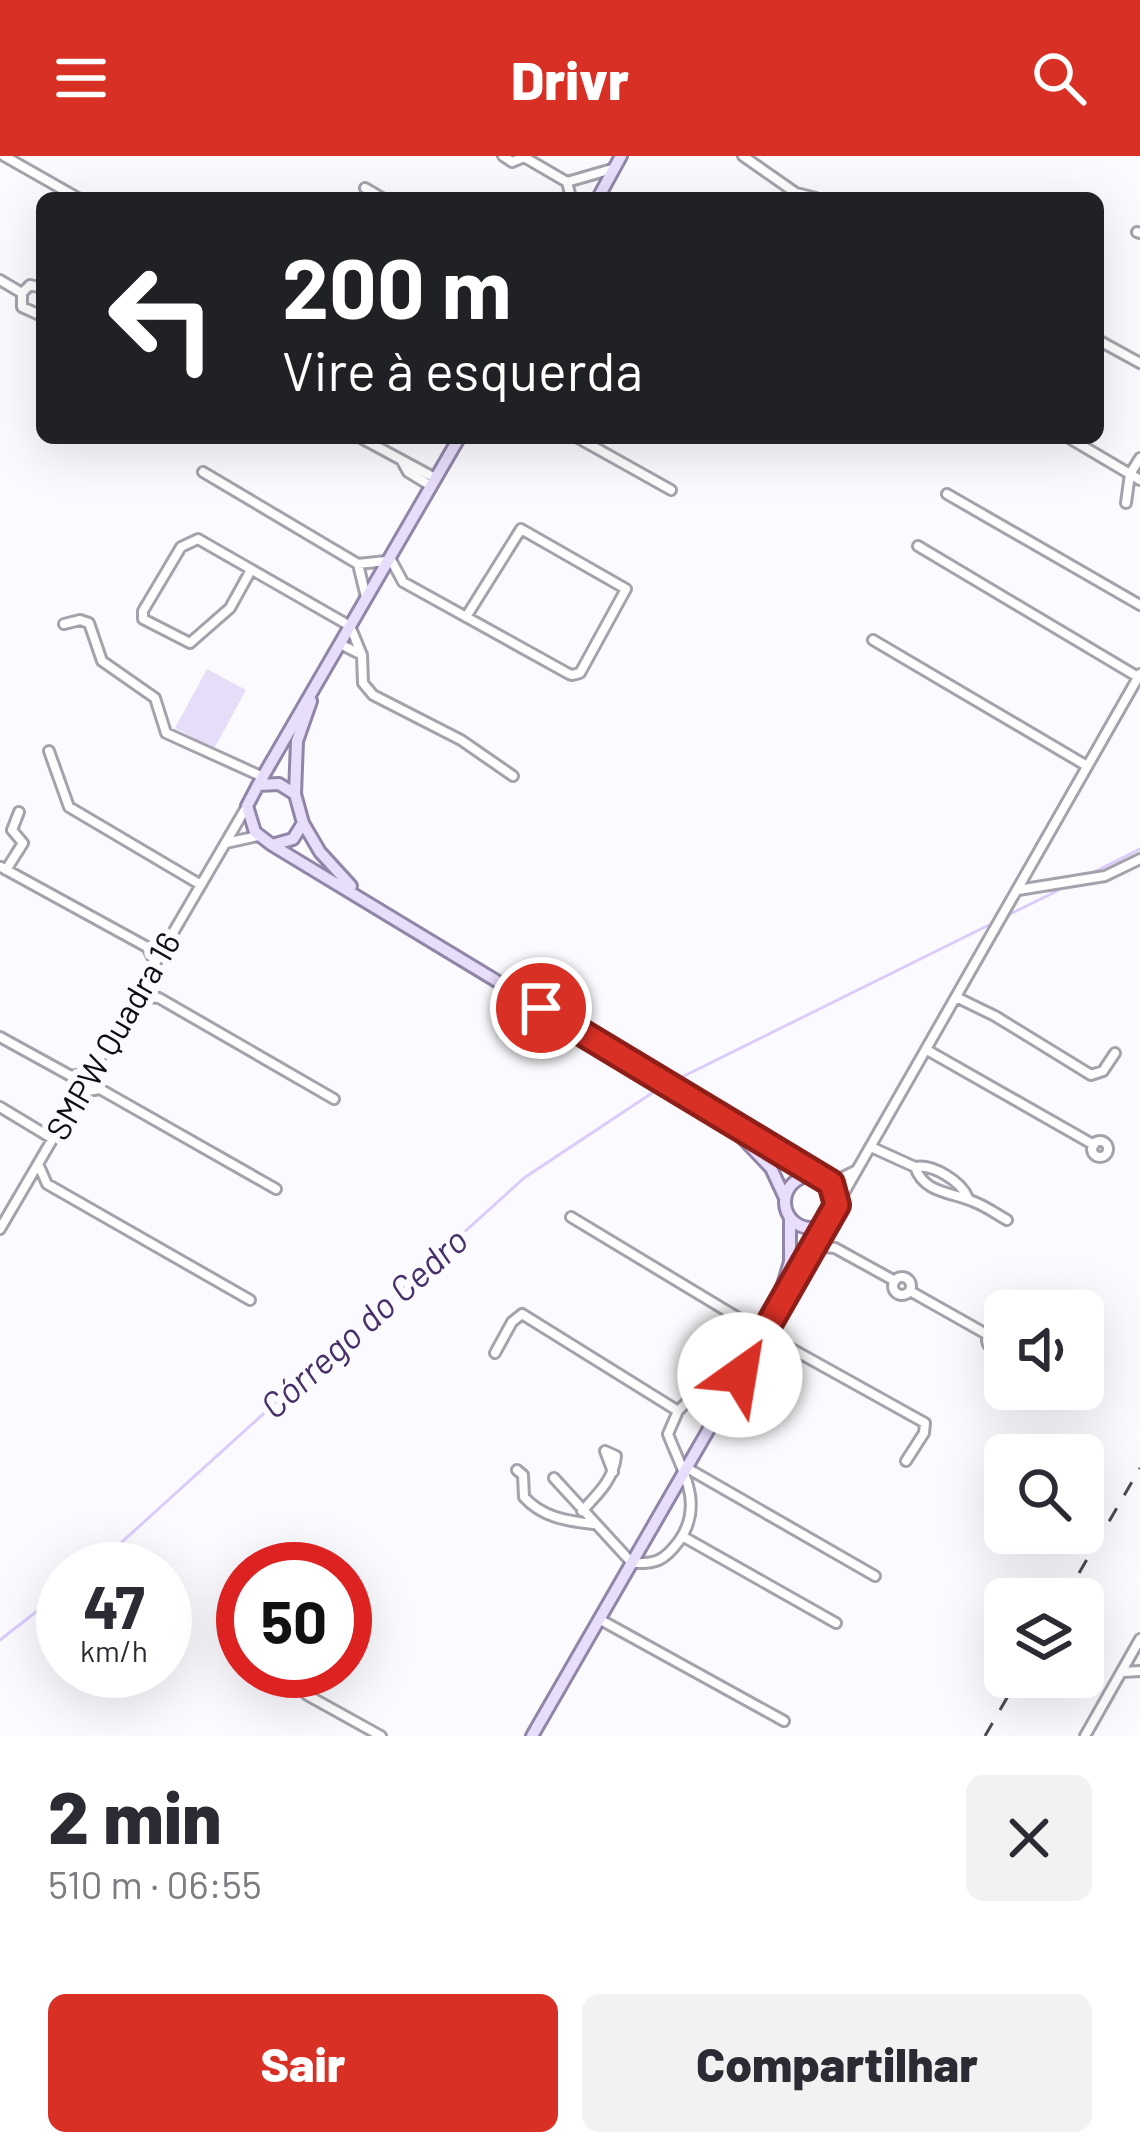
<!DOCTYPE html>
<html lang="pt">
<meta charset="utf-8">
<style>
body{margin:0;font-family:Barlow,sans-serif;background:#f2f2f3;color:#2b2b33;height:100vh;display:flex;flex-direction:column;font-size:45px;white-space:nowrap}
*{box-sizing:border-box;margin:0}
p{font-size:39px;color:#7c7c81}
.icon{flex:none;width:66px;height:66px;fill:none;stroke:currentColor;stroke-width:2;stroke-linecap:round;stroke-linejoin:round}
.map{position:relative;height:1580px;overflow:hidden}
.panel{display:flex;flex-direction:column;background:#fff;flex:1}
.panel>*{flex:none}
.banner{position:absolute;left:36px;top:36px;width:1068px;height:252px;border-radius:18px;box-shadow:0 12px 48px #0002;background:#202124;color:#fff;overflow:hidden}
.fabs{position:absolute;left:984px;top:1134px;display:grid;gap:24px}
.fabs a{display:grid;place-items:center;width:120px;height:120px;border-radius:18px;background:#fff;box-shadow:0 12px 48px #0002;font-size:60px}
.speed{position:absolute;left:36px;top:1386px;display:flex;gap:24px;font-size:60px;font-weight:700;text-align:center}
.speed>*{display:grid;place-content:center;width:156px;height:156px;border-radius:50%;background:#fff;box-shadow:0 12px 48px #0002;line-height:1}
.speed small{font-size:30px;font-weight:400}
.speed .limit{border:18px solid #d22;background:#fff;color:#111}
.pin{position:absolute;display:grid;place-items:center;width:102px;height:102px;color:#fff;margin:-51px;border:6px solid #fff;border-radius:50%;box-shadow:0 3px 12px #0007}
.me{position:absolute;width:132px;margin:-66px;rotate:32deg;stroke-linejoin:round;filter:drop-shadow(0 0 9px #0008)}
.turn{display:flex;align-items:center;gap:42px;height:252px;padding:0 48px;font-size:54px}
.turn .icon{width:156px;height:156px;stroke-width:2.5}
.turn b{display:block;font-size:84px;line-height:102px}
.round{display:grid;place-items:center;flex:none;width:126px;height:126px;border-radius:18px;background:#f2f2f3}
.overview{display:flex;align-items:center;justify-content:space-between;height:204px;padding:0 48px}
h1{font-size:72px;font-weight:800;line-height:90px}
.cta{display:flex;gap:24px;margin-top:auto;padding:24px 48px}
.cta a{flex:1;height:138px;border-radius:18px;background:#d93025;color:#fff;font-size:48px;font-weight:800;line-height:138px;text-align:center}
.cta a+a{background:#f2f2f3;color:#2b2b33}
header{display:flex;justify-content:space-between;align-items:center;height:156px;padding:0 48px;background:#d93025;color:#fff;font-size:54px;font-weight:800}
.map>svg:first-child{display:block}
.green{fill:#e6def9}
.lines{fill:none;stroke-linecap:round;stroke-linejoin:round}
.stream{stroke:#dcccfc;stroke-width:3}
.minor-casing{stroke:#a5a2ac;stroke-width:14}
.major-casing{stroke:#9186a7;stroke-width:16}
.minor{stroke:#fff;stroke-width:8}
.major{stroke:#e8ddfb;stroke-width:10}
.rail{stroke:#4c4b4e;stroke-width:3;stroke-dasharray:15 15;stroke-linecap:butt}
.route-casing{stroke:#8d1f18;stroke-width:30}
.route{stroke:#d93025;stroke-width:21}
.labels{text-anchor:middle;stroke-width:12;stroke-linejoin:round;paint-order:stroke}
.street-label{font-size:33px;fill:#0e0d10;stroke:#fbfafe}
.water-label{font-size:36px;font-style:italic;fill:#473069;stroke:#fbfafe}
</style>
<header><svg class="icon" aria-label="menu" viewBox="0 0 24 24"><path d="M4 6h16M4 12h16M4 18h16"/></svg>Drivr<svg class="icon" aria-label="search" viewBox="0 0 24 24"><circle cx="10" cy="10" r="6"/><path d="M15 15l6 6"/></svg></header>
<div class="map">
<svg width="1140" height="1580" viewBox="0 0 1140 1580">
<rect width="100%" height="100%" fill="#fbfafe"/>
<path class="green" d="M 207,513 L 246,534 L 214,593 L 175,572 Z"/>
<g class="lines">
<path class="stream" d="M 1088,719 L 1140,693
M 1008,759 L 1059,734
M 674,925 L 991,768
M 92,1413 L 524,1022 L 655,935
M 0,1484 L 63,1435"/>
<g class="minor-casing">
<path id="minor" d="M 4,0 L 78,42
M 503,0 L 512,6 L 524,1
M 743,0 L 796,37 L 816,42
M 524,1 L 567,26 L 571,42
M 567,26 L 612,13
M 365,32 L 382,42
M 1137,76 L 1140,77
M 0,124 L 22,137 L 30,129 L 42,132
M 22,137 L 22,151 L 42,160
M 1098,184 L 1140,207
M 361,282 L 435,322
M 578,282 L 671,334
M 1069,282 L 1140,324
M 403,307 L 408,316 L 431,330
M 203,316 L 358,408 L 386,405
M 947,338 L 1140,449
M 1126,347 L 1130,318 L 1140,302
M 918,390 L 1138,521
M 390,402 L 403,426 L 569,518 L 572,519 L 580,517 L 626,433 L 521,373 L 466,461
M 358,408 L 366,441
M 251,414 L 230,452 L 190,487 L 143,463 L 143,455 L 181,391 L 198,383 L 350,470 L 362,499
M 64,468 L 80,464 L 89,467 L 102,505 L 155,542 L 166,577 L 263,621
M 873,484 L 1087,610
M 340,488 L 362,499 L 363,527 L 373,539 L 461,584 L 513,620
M 49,595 L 69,651 L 201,729
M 226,687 L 258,680
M 1,711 L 147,791 L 155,806
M 6,714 L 23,687 L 12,674 L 19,656
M 1018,734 L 1105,720 L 1140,703
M 137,840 L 159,842 L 334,943
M 956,841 L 995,860 L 1091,919 L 1103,915 L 1115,897
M 0,881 L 71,920 L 81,936 L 100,933 L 276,1033
M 927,894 L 1094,989
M 71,920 L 94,915 L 100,933
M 0,951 L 53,983
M1092 993a8 8 0 1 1 16 0a8 8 0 1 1-16 0Z
M 871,991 L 915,1011 C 924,1037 950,1036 972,1045 C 984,1049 996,1058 1007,1064
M 39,1010 L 47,1028 L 250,1144
M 915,1011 C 933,1008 961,1025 968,1042
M 831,1027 L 855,1015
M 837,1049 L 1140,518
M 571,1061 L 765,1178 L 925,1267 L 924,1277 L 906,1305
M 0,1073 L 247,650
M 814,1090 L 835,1092 L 895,1125
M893 1130a9 9 0 1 1 18 0a9 9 0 1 1-18 0Z
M 910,1135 L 988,1179
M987 1184a9 9 0 1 1 18 0a9 9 0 1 1-18 0Z
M 495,1197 L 512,1166 L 522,1158 L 678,1255 L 668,1278 C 682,1315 705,1348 679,1385 C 664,1405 656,1408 632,1407 L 554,1322
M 678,1255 L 687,1246 L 738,1220
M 687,1312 L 875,1420
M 517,1314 L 523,1319 L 524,1341 C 542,1361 566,1365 593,1368
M 582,1355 C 597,1339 614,1323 616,1300 L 605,1295 L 613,1316
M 682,1380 L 836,1467
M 599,1463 L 784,1565
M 1123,1516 L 1140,1515
M 307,1539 L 381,1580
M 1085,1580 L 1140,1483"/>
</g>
<g class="major-casing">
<path id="major" d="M 598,42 L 621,0
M 279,628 L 295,638 L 303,667 L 293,683 L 272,689 L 255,676 L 247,650 L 258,629 Z
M 258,629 L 459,282
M 295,638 L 297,585 L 311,545
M 303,667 L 320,696 L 351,730
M 272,689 L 814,1017
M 735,974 L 771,1012 L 785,1042
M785 1046a26 26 0 1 1 52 0a26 26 0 1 1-52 0Z
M 777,1148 L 790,1106 L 790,1063
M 532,1580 L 827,1068"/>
</g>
<use href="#minor" class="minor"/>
<use href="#major" class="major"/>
<path class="rail" d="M 1064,1443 L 1140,1312
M 985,1580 L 1019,1521"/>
</g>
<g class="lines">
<g class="route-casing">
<path id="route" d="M 541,852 L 831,1027 L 837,1049 L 740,1219"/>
</g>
<use href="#route" class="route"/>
</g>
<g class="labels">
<g class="street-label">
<text transform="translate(113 880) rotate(-60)" y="12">SMPW Quadra 16</text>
</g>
<g class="water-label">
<text transform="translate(364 1167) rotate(-42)" y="13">Córrego do Cedro</text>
</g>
</g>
</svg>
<div class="fabs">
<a><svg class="icon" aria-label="sound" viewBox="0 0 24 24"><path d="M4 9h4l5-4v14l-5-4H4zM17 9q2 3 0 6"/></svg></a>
<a><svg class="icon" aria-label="search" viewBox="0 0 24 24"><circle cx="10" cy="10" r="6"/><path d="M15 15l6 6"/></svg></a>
<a><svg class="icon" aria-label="layers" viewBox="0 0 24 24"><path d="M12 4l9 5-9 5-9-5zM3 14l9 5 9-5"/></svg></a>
</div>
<div class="speed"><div>47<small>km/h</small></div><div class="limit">50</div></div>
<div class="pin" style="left:541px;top:852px;background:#d93025"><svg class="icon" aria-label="arrive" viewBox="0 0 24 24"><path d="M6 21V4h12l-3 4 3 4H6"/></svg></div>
<svg class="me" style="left:740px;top:1219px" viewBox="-20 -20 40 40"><circle r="19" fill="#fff"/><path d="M0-13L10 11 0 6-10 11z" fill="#d93025"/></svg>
<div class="banner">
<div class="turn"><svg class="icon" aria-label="left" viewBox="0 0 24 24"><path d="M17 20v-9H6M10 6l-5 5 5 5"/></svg><div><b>200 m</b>Vire à esquerda</div></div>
</div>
</div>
<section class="panel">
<div class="overview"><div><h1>2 min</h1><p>510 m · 06:55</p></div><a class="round"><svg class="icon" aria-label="close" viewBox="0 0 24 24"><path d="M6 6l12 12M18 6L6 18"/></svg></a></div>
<div class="cta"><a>Sair</a><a>Compartilhar</a></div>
</section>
